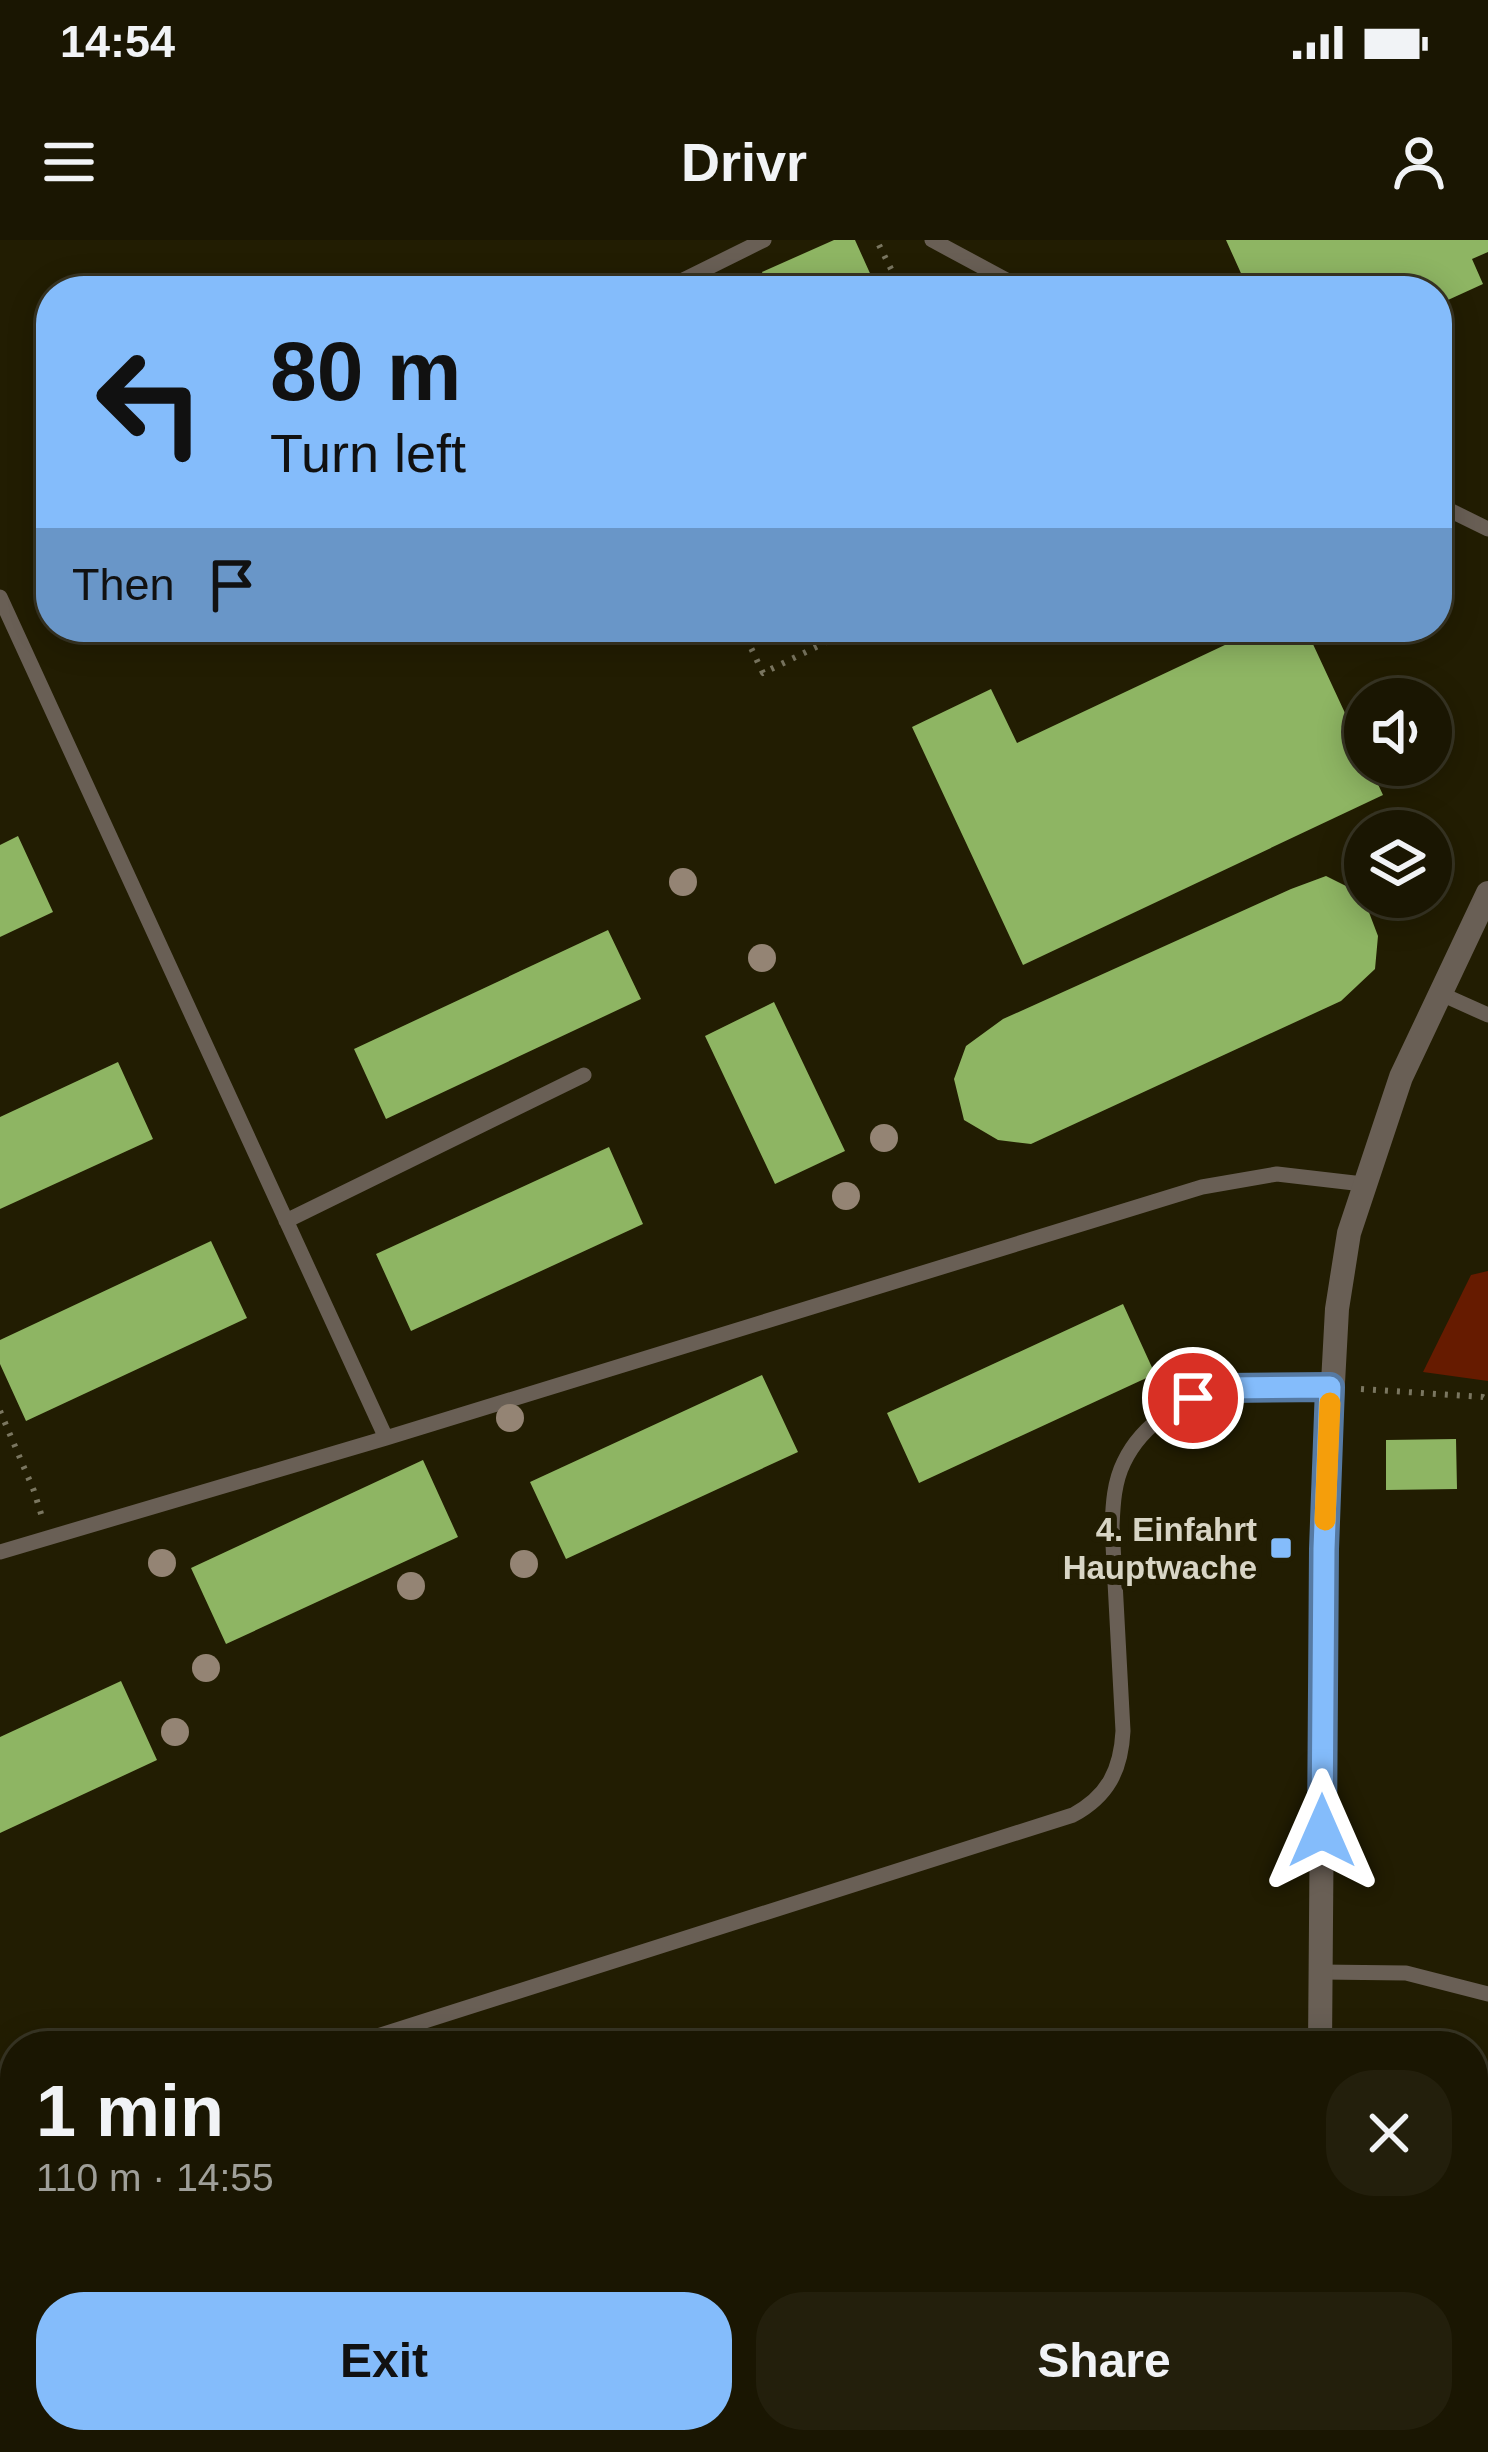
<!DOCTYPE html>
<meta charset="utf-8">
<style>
body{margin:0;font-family:Helvetica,sans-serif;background:#231f0c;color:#f1f3f6;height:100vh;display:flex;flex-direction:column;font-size:45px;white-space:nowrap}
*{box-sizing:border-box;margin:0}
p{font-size:39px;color:#9f9f99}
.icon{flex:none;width:66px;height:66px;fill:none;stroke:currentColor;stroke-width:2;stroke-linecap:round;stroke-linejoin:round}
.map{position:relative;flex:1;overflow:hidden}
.side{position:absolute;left:0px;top:1791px;width:1488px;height:423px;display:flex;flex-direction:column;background:#1a1602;border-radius:48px 48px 0 0;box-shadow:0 6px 30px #0003,0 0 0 3px #383524}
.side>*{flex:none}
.hud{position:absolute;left:36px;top:36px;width:1416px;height:366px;border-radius:48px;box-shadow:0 6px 30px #0003,0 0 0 3px #383524;background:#84bcfb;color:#111;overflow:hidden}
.tools{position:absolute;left:1344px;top:438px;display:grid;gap:24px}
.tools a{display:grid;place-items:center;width:108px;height:108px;border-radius:50%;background:#1a1602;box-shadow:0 6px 30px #0003,0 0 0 3px #383524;font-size:60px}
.pin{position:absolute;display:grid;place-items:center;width:102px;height:102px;color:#fff;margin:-51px;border:6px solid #fff;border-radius:50%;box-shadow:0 3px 12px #0007}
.me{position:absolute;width:132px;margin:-66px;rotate:0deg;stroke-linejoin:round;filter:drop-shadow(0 0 9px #0008)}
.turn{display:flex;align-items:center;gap:42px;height:252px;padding:0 36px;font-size:54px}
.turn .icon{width:156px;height:156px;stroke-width:2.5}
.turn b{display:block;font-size:84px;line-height:102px}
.then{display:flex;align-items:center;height:114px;padding:0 36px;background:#0003;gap:24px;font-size:45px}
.round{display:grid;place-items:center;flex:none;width:126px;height:126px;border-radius:48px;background:#231f0c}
.overview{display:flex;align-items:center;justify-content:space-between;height:204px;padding:0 36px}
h1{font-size:72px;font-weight:700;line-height:90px}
.primary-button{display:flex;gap:24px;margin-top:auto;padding:24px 36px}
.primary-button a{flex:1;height:138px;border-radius:48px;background:#84bcfb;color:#111;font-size:48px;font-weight:700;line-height:138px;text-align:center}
.primary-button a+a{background:#231f0c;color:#f1f3f6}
.status{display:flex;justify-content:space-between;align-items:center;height:84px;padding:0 60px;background:#1a1602;direction:ltr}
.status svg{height:33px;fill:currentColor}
header{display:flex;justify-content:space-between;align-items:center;height:156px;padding:0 36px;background:#1a1602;font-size:54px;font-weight:700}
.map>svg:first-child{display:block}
.green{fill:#661b00}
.building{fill:#8eb563}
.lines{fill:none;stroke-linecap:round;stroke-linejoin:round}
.path{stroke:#7a7660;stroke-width:6;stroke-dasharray:3 9;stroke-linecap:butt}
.lane{stroke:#695f55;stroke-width:15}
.street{stroke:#695f55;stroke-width:24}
.tree{fill:#948474}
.route-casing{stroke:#567aa3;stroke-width:30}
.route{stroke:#84bcfb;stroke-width:21}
.slow{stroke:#f59e0b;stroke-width:21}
.poi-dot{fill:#84bcfb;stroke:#221d02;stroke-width:4.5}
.labels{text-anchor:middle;stroke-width:12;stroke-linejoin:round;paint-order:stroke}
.poi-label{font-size:33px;font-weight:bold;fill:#d8d5c5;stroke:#221d02;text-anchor:end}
</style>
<div class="status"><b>14:54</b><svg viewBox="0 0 49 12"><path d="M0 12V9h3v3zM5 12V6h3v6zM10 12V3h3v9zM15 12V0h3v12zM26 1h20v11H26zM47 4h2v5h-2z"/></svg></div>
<header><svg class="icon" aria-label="menu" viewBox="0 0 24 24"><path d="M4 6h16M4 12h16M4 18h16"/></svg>Drivr<svg class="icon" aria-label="person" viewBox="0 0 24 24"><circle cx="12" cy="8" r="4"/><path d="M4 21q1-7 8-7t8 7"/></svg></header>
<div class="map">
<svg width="1488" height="2212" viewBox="0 0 1488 2212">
<rect width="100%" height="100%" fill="#221d02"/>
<path class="green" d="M 1488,1031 L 1488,1141 L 1423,1132 L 1471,1035 Z"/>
<path class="building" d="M 834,0 L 855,0 L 878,51 L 770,51 L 762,32 Z
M 1226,0 L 1488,0 L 1488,12 L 1472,19 L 1483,44 L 1437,65 L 1437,51 L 1249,51 Z
M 1263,387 L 1305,387 L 1365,516 L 1365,525 L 1369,525 L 1383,555 L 1023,725 L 912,487 L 991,449 L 1017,503 Z
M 18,596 L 53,672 L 0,697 L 0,605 Z
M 1326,636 L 1362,654 L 1378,696 L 1375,729 L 1341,761 L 1031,904 L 998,900 L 964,880 L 954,839 L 966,806 L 1003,779 L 1291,649 Z
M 608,690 L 641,759 L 386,879 L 354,809 Z
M 774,762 L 845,911 L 775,944 L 705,796 Z
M 118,822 L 153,899 L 0,969 L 0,877 Z
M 609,907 L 643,984 L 411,1091 L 376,1014 Z
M 211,1001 L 247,1078 L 26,1181 L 0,1124 L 0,1100 Z
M 1123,1064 L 1155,1134 L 919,1243 L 887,1173 Z
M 762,1135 L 798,1212 L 566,1319 L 530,1242 Z
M 1456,1199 L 1457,1249 L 1386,1250 L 1386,1200 Z
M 423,1220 L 458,1297 L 226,1404 L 191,1328 Z
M 121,1441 L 157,1520 L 0,1593 L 0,1497 Z
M 138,2199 L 274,2199 L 280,2212 L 144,2212 Z
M 480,2199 L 616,2199 L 622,2212 L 486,2212 Z
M 844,2199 L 943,2199 L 949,2212 L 850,2212 Z"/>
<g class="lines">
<path class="path" d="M 879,5 L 902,51
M 741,387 L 763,433 L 857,387
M 1361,1149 L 1483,1157 L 1488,1160
M 0,1171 L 34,1251 L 42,1277
M 1200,2212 L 1231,2204 L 1291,2205"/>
<path class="lane" d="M 932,0 L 1027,51
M 661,51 L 764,0
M 1437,264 L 1488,289
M 0,357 L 386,1198
M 1439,753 L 1488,775
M 286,981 L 584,835
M 0,1312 L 386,1198 L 1202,947 L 1277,934 L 1363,944
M 1321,1732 L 1406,1733 L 1488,1754
M 346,1806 L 1073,1575 C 1108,1556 1121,1530 1123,1491 L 1112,1286 C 1113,1264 1114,1242 1124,1222 C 1142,1184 1186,1155 1227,1148 C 1261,1143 1297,1146 1331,1146
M 0,1916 L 15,1911
M 1473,1938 L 1488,1938
M 0,2151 L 15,2145
M 728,2199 L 734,2212"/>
<path class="street" d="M 1320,1806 L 1324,1309 L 1337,1069 L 1349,993 L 1401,837 L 1488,653
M 1317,2212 L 1318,2199"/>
</g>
<g class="tree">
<circle cx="683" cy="642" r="14"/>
<circle cx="762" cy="718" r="14"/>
<circle cx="884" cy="898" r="14"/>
<circle cx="846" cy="956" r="14"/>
<circle cx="510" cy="1178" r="14"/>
<circle cx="162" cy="1323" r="14"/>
<circle cx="524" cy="1324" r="14"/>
<circle cx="411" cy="1346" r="14"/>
<circle cx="206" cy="1428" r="14"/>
<circle cx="175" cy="1492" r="14"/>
</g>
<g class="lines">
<g class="route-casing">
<path id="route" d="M 1193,1158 L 1226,1148 L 1330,1147 L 1324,1309 L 1322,1591"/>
</g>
<use href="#route" class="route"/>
<path class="slow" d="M 1325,1280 L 1330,1163"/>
</g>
<rect class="poi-dot" x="1269" y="1296" width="24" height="24" rx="6"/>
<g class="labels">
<g class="poi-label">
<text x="1257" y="1301">4. Einfahrt<tspan x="1257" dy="38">Hauptwache</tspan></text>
</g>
</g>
</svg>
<div class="tools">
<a><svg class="icon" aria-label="sound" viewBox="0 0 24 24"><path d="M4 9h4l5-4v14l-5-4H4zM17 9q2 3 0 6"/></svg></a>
<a><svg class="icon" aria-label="layers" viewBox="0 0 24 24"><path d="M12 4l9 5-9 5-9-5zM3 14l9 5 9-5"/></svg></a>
</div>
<div class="pin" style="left:1193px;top:1158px;background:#d93025"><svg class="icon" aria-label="arrive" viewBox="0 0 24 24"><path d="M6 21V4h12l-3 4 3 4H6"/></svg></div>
<svg class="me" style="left:1322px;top:1591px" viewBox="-20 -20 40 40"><path d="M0-17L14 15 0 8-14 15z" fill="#84bcfb" stroke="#fff" stroke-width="4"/></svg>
<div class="hud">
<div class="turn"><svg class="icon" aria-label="left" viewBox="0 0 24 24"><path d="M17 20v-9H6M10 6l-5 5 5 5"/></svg><div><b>80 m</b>Turn left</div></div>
<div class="then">Then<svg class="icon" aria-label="arrive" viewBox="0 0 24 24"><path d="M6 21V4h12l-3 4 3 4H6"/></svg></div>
</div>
<section class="side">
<div class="overview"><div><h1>1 min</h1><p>110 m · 14:55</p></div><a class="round"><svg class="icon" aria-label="close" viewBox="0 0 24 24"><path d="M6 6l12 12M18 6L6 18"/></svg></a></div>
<div class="primary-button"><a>Exit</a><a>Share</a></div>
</section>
</div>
